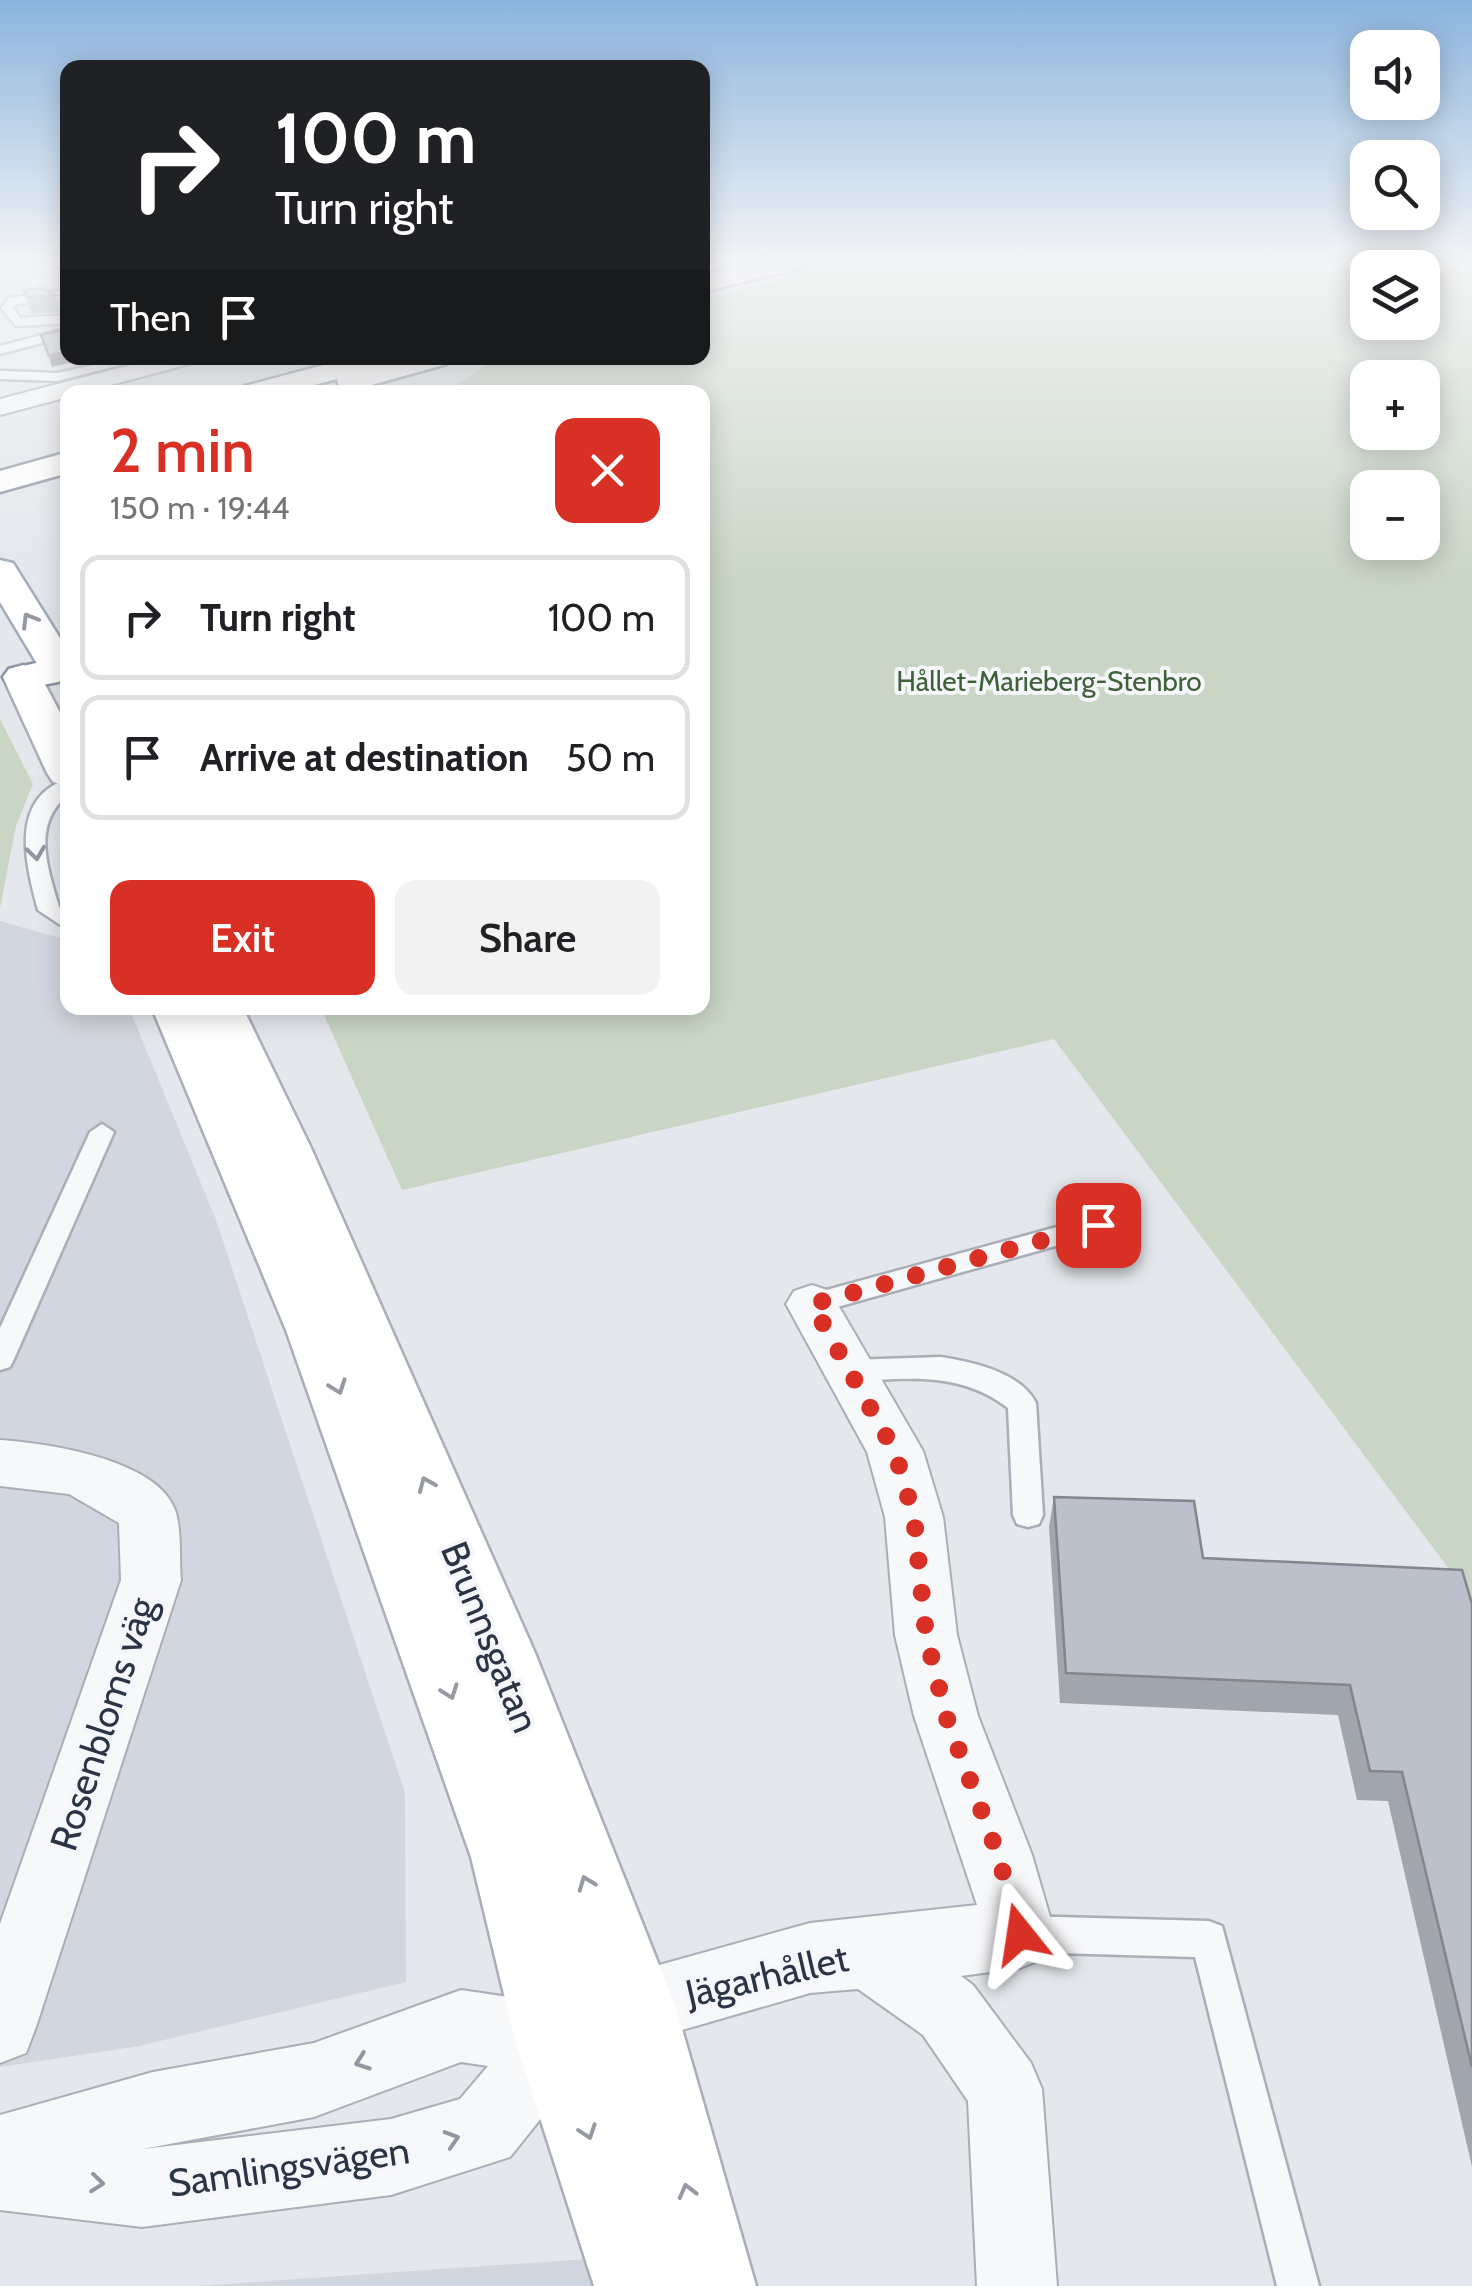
<!DOCTYPE html>
<meta charset="utf-8">
<style>
body{margin:0;font-family:Cabin,sans-serif;background:#f2f2f2;color:#202124;height:100vh;display:flex;flex-direction:column;font-size:38px;white-space:nowrap}
*{box-sizing:border-box;margin:0}
p{font-size:32px;color:#757577}
.icon{flex:none;width:55px;height:55px;fill:none;stroke:currentColor;stroke-width:2;stroke-linecap:round;stroke-linejoin:round}
.map{position:relative;flex:1;overflow:hidden}
.drawer{position:absolute;left:60px;top:385px;width:650px;height:630px;display:flex;flex-direction:column;background:#fff;border-radius:20px;box-shadow:0 5px 25px #0003}
.drawer>*{flex:none}
.banner{position:absolute;left:60px;top:60px;width:650px;height:305px;border-radius:20px;box-shadow:0 5px 25px #0003;background:#202124;color:#fff;overflow:hidden}
.controls{position:absolute;left:1350px;top:30px;display:grid;gap:20px}
.controls a{display:grid;place-items:center;width:90px;height:90px;border-radius:20px;background:#fff;box-shadow:0 5px 25px #0003;font-size:50px}
.pin{position:absolute;display:grid;place-items:center;width:85px;height:85px;color:#fff;margin:-42px;border-radius:20px;box-shadow:0 5px 15px #0006}
.me{position:absolute;width:110px;margin:-55px;rotate:345deg;stroke-linejoin:round;filter:drop-shadow(0 0 8px #0008)}
.turn{display:flex;align-items:center;gap:35px;height:210px;padding:0 50px;font-size:45px}
.turn .icon{width:130px;height:130px;stroke-width:2.5}
.turn b{display:block;font-size:70px;line-height:85px}
.then{display:flex;align-items:center;height:95px;padding:0 50px;background:#0003;gap:20px;font-size:38px}
.round{display:grid;place-items:center;flex:none;width:105px;height:105px;border-radius:20px;background:#f2f2f2}
.overview{display:flex;align-items:center;justify-content:space-between;height:170px;padding:0 50px}
h1{font-size:60px;font-weight:600;line-height:75px;color:#d93025}
.primary-button{display:flex;gap:20px;margin-top:auto;padding:20px 50px}
.primary-button a{flex:1;height:115px;border-radius:20px;background:#d93025;color:#fff;font-size:40px;font-weight:600;line-height:115px;text-align:center}
.primary-button a+a{background:#f2f2f2;color:#202124}
ul{padding:0;list-style:none}
li{display:flex;align-items:center;gap:30px;height:125px;margin:0 20px 15px;padding:0 30px;border:5px solid #e0e0e0;border-radius:20px}
li div{flex:1}
li b{display:block;font-size:38px}
li em{font-style:normal}
.map>svg:first-child{display:block}
.built{fill:#d2d6de}
.green{fill:#c9d6c5;fill-rule:evenodd}
.lines{fill:none;stroke-linecap:round;stroke-linejoin:round}
.lane-casing{stroke:#a9aeb7;stroke-width:5}
.street-casing{stroke:#a9aeb7;stroke-width:4}
.secondary-casing{stroke:#a9aeb7;stroke-width:5}
.primary-casing{stroke:#a3abb8;stroke-width:5}
.highway-casing{stroke:#8b94a3;stroke-width:5}
.lane{fill:#f7f8fa;fill-rule:evenodd}
.street{fill:#f7f8fa;fill-rule:evenodd}
.secondary{fill:#fff;fill-rule:evenodd}
.primary{fill:#fff;fill-rule:evenodd}
.highway{fill:#fff;fill-rule:evenodd}
.wall{fill:#a1a5ae}
.shaded-wall{fill:#83868d}
.building{fill:#bbc0ca;stroke:#83868d;stroke-width:2.5}
.oneway{stroke:#959aa2}
.oneway2{stroke:#9196a0}
.route{stroke:#d93025;stroke-width:18;stroke-dasharray:0 32.4}
.labels{text-anchor:middle;stroke-width:8;stroke-linejoin:round;paint-order:stroke}
.far-park-label{font-size:28px;fill:#3f6138;stroke:#f4f6f9}
.near-street-label{font-size:38px;fill:#2b3445;stroke:#f4f6f9}
</style>
<div class="map">
<svg width="1472" height="2286" viewBox="0 0 1472 2286">
<rect width="100%" height="100%" fill="#e4e7ec"/>
<path class="built" d="M 0,921 L 67,940 L 68,1008 L 129,1008 L 216,1220 L 405,1793 L 406,1982 L 139,2046 L 0,2067 Z
M 602,2258 L 610,2286 L 197,2286 Z"/>
<path class="green" d="M 854,261 L 1472,261 L 1472,1600 L 1054,1039 L 402,1190 L 321,1008 L 702,1008 L 702,392 L 448,392 L 484,366 L 511,358 L 702,358 L 703,300 ZM 1368,268 L 1422,268 L 1422,322 L 1368,322 ZM 1368,378 L 1422,378 L 1422,432 L 1368,432 ZM 1368,488 L 1422,488 L 1422,542 L 1368,542 Z
M 0,719 L 33,784 L 16,826 L 0,908 Z"/>
<g class="lines">
<g class="lane-casing">
<path id="lane" d="M 68,290 L 68,298 L 17,304 L 13,308 L 20,318 L 68,315 L 68,323 L 16,326 L 1,308 L 9,298 Z
M 68,328 L 68,336 L 0,354 L 0,346 Z
M 125,358 L 147,358 L 58,381 L 0,379 L 0,371 L 58,373 Z
M 68,779 L 68,795 C 31,825 48,868 59,907 L 68,913 L 68,930 L 38,910 C 26,866 8,798 68,779 Z
M 102,1124 L 114,1132 L 14,1359 L 10,1367 L 0,1370 L 0,1328 L 90,1132 Z
M 1097,1216 L 1110,1225 L 1106,1232 L 812,1314 L 802,1311 L 798,1304 L 802,1297 L 812,1294 Z
M 941,1357 C 973,1362 1020,1372 1036,1403 L 1043,1515 L 1039,1524 L 1028,1527 L 1017,1524 L 1013,1515 L 1008,1408 C 960,1371 907,1378 850,1382 L 840,1379 L 836,1371 L 840,1363 L 850,1360 Z
M 1020,1916 L 1209,1921 L 1222,1926 L 1319,2286 L 1277,2286 L 1195,1957 L 1020,1952 L 1007,1947 L 1002,1934 L 1007,1921 Z"/>
</g>
<g class="street-casing">
<path id="street" d="M 157,358 L 197,358 L 193,363 L 85,392 L 68,392 L 68,397 L 0,415 L 0,399 Z
M 812,1285 L 830,1291 L 923,1451 L 943,1517 L 957,1635 L 978,1716 L 1032,1855 L 1055,1934 L 1045,1958 L 1020,1968 L 961,1976 L 973,1985 L 1031,2063 L 1042,2089 L 1057,2286 L 977,2286 L 968,2101 L 923,2035 L 858,1989 L 810,1993 L 634,2044 L 609,2033 L 598,2008 L 609,1983 L 634,1972 L 810,1923 L 977,1905 L 914,1716 L 895,1635 L 885,1517 L 867,1452 L 786,1304 L 794,1291 Z
M 0,1440 C 46,1443 157,1459 175,1510 C 182,1530 179,1558 181,1580 L 36,2027 L 26,2053 L 0,2063 L 0,1924 L 121,1580 L 119,1523 L 69,1494 L 0,1486 Z
M 461,1990 L 557,2004 L 583,2014 L 593,2040 L 583,2066 L 510,2157 L 391,2195 L 142,2227 L 0,2210 L 0,2115 L 153,2072 L 314,2043 ZM 461,2062 L 488,2066 L 460,2099 L 391,2119 L 143,2149 L 314,2117 Z"/>
</g>
<g class="secondary-casing">
<path id="secondary" d="M 23,665 L 37,669 L 68,728 L 68,786 L 53,782 L 47,773 L 3,677 L 9,669 Z
M 152,1008 L 243,1008 L 311,1148 L 535,1653 L 676,2008 L 756,2286 L 594,2286 L 515,2040 L 471,1857 L 286,1330 Z"/>
</g>
<g class="primary-casing">
<path id="primary" d="M 0,560 L 13,563 L 68,651 L 68,679 L 45,677 L 0,602 Z"/>
</g>
<g class="highway-casing">
<path id="highway" d="M 766,261 L 810,261 L 806,267 L 702,292 L 702,276 Z
M 350,358 L 452,358 L 447,364 L 350,391 L 339,388 L 337,379 L 289,392 L 241,392 L 245,386 Z
M 68,452 L 68,473 L 0,492 L 0,471 Z
M 68,656 L 68,680 L 23,689 L 9,685 L 3,677 L 9,669 Z"/>
</g>
<use href="#lane" class="lane"/>
<use href="#street" class="street"/>
<use href="#secondary" class="secondary"/>
<use href="#primary" class="primary"/>
<use href="#highway" class="highway"/>
</g>
<path class="wall" d="M 24,290 L 56,295 L 60,312 L 31,314 Z
M 1054,1497 L 1203,1558 L 1472,1604 L 1472,2167 L 1388,1801 L 1357,1800 L 1338,1715 L 1060,1703 L 1049,1527 Z"/>
<path class="shaded-wall" d="M 68,351 L 68,358 L 89,358 L 52,367 L 49,356 Z"/>
<path class="building" d="M 42,288 L 56,295 L 27,297 L 24,290 Z
M 68,328 L 68,351 L 49,356 L 41,335 Z
M 1054,1497 L 1194,1501 L 1203,1558 L 1462,1570 L 1472,1604 L 1472,2067 L 1402,1772 L 1370,1771 L 1350,1685 L 1066,1673 Z"/>
<defs><path id="oneway-chevron" d="M-2-3.5L2.5 0L-2 3.5" fill="none" stroke-width="1.6" stroke-linecap="round" stroke-linejoin="round" transform="scale(2.5)"/></defs>
<g class="oneway">
<use href="#oneway-chevron" transform="translate(29 620) rotate(-121)"/>
<use href="#oneway-chevron" transform="translate(338 1387) rotate(70)"/>
<use href="#oneway-chevron" transform="translate(426 1484) rotate(-113)"/>
<use href="#oneway-chevron" transform="translate(450 1692) rotate(70)"/>
<use href="#oneway-chevron" transform="translate(586 1883) rotate(-111)"/>
<use href="#oneway-chevron" transform="translate(588 2132) rotate(71)"/>
<use href="#oneway-chevron" transform="translate(687 2191) rotate(-105)"/>
</g>
<g class="oneway2">
<use href="#oneway-chevron" transform="translate(36 853) rotate(82)"/>
<use href="#oneway-chevron" transform="translate(362 2062) rotate(160)"/>
<use href="#oneway-chevron" transform="translate(452 2139) rotate(-17)"/>
<use href="#oneway-chevron" transform="translate(97 2183) rotate(6)"/>
</g>
<linearGradient id="sky" x2="0" y2="1"><stop stop-color="#8bb4dd"/><stop offset="0.45" stop-color="#f3f4f6"/><stop offset="1" stop-color="#f3f4f6" stop-opacity="0"/></linearGradient>
<rect width="1472" height="581" fill="url(#sky)"/>
<g class="lines">
<path class="route" d="M 1020,1934 L 998,1855 L 946,1716 L 926,1635 L 914,1517 L 895,1452 L 812,1304 L 1098,1225"/>
</g>
<g class="labels">
<g class="far-park-label">
<text x="1049" y="691">Hållet-Marieberg-Stenbro</text>
</g>
<g class="near-street-label">
<text transform="translate(490 1637) rotate(68)" y="13">Brunnsgatan</text>
<text transform="translate(103 1724) rotate(-72)" y="13">Rosenbloms väg</text>
<text transform="translate(767 1976) rotate(-13)" y="13">Jägarhållet</text>
<text transform="translate(289 2167) rotate(-8)" y="13">Samlingsvägen</text>
</g>
</g>
</svg>
<div class="controls">
<a><svg class="icon" aria-label="sound" viewBox="0 0 24 24"><path d="M4 9h4l5-4v14l-5-4H4zM17 9q2 3 0 6"/></svg></a>
<a><svg class="icon" aria-label="search" viewBox="0 0 24 24"><circle cx="10" cy="10" r="6"/><path d="M15 15l6 6"/></svg></a>
<a><svg class="icon" aria-label="layers" viewBox="0 0 24 24"><path d="M12 4l9 5-9 5-9-5zM3 14l9 5 9-5"/></svg></a>
<a>+</a>
<a>−</a>
</div>
<div class="pin" style="left:1098px;top:1225px;background:#d93025"><svg class="icon" aria-label="arrive" viewBox="0 0 24 24"><path d="M6 21V4h12l-3 4 3 4H6"/></svg></div>
<svg class="me" style="left:1020px;top:1934px" viewBox="-20 -20 40 40"><path d="M0-17L14 15 0 8-14 15z" fill="#d93025" stroke="#fff" stroke-width="4"/></svg>
<div class="banner">
<div class="turn"><svg class="icon" aria-label="right" viewBox="0 0 24 24"><path d="M7 20v-9h11M14 6l5 5-5 5"/></svg><div><b>100 m</b>Turn right</div></div>
<div class="then">Then<svg class="icon" aria-label="arrive" viewBox="0 0 24 24"><path d="M6 21V4h12l-3 4 3 4H6"/></svg></div>
</div>
<section class="drawer">
<div class="overview"><div><h1>2 min</h1><p>150 m · 19:44</p></div><a class="round" style="background:#d93025;color:#fff"><svg class="icon" aria-label="close" viewBox="0 0 24 24"><path d="M6 6l12 12M18 6L6 18"/></svg></a></div>
<ul>
<li><svg class="icon" aria-label="right" viewBox="0 0 24 24"><path d="M7 20v-9h11M14 6l5 5-5 5"/></svg><div><b>Turn right</b></div><em>100 m</em></li>
<li><svg class="icon" aria-label="arrive" viewBox="0 0 24 24"><path d="M6 21V4h12l-3 4 3 4H6"/></svg><div><b>Arrive at destination</b></div><em>50 m</em></li>
</ul>
<div class="primary-button"><a>Exit</a><a>Share</a></div>
</section>
</div>
